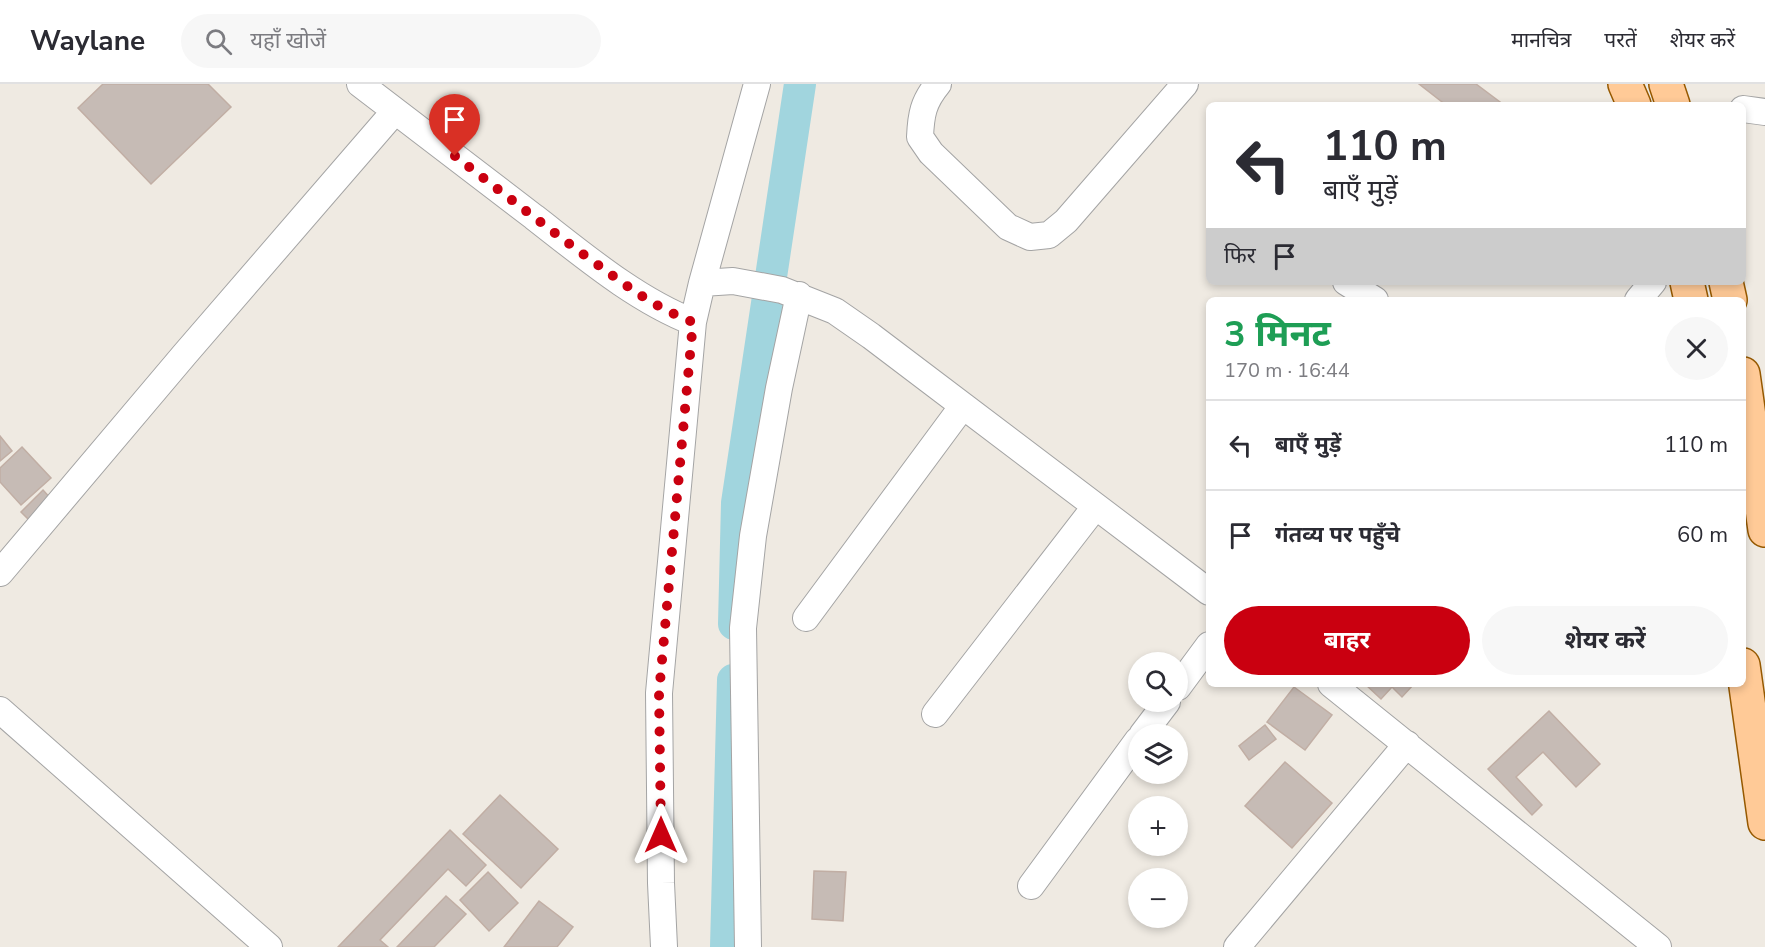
<!DOCTYPE html>
<html lang="hi">
<meta charset="utf-8">
<style>
body{margin:0;font-family:"Nunito Sans","Noto Sans Devanagari",sans-serif;background:#f7f7f7;color:#2b2b33;height:100vh;display:flex;flex-direction:column;font-size:22px;white-space:nowrap}
*{box-sizing:border-box;margin:0}
p{font-size:20px;color:#7c7c81}
.icon{flex:none;width:33px;height:33px;fill:none;stroke:currentColor;stroke-width:2;stroke-linecap:round;stroke-linejoin:round}
.map{position:relative;flex:1;overflow:hidden}
.drawer{position:absolute;left:1206px;top:213px;width:540px;height:390px;display:flex;flex-direction:column;background:#fff;border-radius:9px;box-shadow:0 3px 9px #0003}
.drawer>*{flex:none}
.top-card{position:absolute;left:1206px;top:18px;width:540px;height:183px;border-radius:9px;box-shadow:0 3px 9px #0003;background:#fff;color:#2b2b33;overflow:hidden}
.fabs{position:absolute;left:1128px;top:568px;display:grid;gap:12px}
.fabs a{display:grid;place-items:center;width:60px;height:60px;border-radius:50%;background:#fff;box-shadow:0 3px 9px #0003;font-size:30px}
.pin{position:absolute;display:grid;place-items:center;width:51px;height:51px;color:#fff;margin:-62px -26px;border-radius:50% 50% 50% 0;rotate:-45deg;box-shadow:0 0 6px #0007}
.pin .icon{rotate:45deg}
.me{position:absolute;width:66px;margin:-33px;rotate:0deg;stroke-linejoin:round;filter:drop-shadow(0 0 4px #0008)}
.turn{display:flex;align-items:center;gap:21px;height:126px;padding:0 18px;font-size:27px}
.turn .icon{width:78px;height:78px;stroke-width:2.5}
.turn b{display:block;font-size:42px;line-height:51px}
.then{display:flex;align-items:center;height:57px;padding:0 18px;background:#0003;gap:12px;font-size:22px}
.round{display:grid;place-items:center;flex:none;width:63px;height:63px;border-radius:32px;background:#f7f7f7}
.headline{display:flex;align-items:center;justify-content:space-between;height:102px;padding:0 18px}
h1{font-size:36px;font-weight:700;line-height:45px;color:#1e9e55}
.action{display:flex;gap:12px;margin-top:auto;padding:12px 18px}
.action a{flex:1;height:69px;border-radius:36px;background:#ca0010;color:#fff;font-size:24px;font-weight:700;line-height:69px;text-align:center}
.action a+a{background:#f7f7f7;color:#2b2b33}
ul{padding:0;list-style:none}
li{display:flex;align-items:center;gap:18px;height:90px;padding:0 18px;border-top:2px solid #e1e1e2}
li div{flex:1}
li b{display:block;font-size:22px}
li em{font-style:normal}
header{display:flex;align-items:center;gap:36px;box-sizing:border-box;height:84px;padding:0 30px;background:#fff;border-bottom:2px solid #e1e1e2}
header strong{font-size:28px}
nav{display:flex;gap:33px;margin-inline-start:auto;font-size:21px}
.search{width:420px;height:54px;background:#f7f7f7;display:flex;align-items:center;gap:15px;box-sizing:border-box;padding:0 21px;border-radius:33px;color:#7c7c81;font-size:22px}
.map>svg:first-child{display:block}
.lines{fill:none;stroke-linecap:round;stroke-linejoin:round}
.canal{stroke:#a1d5de;stroke-width:32}
.building{fill:#c6bbb5;stroke:#c1aea4;stroke-width:1.5}
.minor-casing{stroke:#a4a4a4;stroke-width:28}
.primary-casing{stroke:#965900;stroke-width:36}
.minor{stroke:#fff;stroke-width:26}
.primary{stroke:#ffca97;stroke-width:33}
.route{stroke:#ca0010;stroke-width:10;stroke-dasharray:0 18}
</style>
<header>
<strong>Waylane</strong>
<div class="search"><svg class="icon" aria-label="search" viewBox="0 0 24 24"><circle cx="10" cy="10" r="6"/><path d="M15 15l6 6"/></svg>यहाँ खोजें</div>
<nav><a>मानचित्र</a><a>परतें</a><a>शेयर करें</a></nav>
</header>
<div class="map">
<svg width="1765" height="863" viewBox="0 0 1765 863">
<rect width="100%" height="100%" fill="#efeae2"/>
<g class="lines">
<path class="canal" d="M 734,540 L 737,419 L 800,0
M 726,863 L 733,596"/>
</g>
<path class="building" d="M 103,0 L 208,0 L 231,23 L 151,100 L 78,24 Z
M 1419,0 L 1476,0 L 1504,21 L 1446,21 Z
M 0,352 L 12,367 L 0,377 Z
M 22,363 L 51,394 L 21,421 L 0,398 L 0,384 Z
M 43,406 L 52,416 L 30,437 L 21,428 Z
M 1365,600 L 1414,600 L 1402,613 L 1392,603 L 1381,615 Z
M 1294,603 L 1332,631 L 1305,666 L 1267,638 Z
M 1549,627 L 1600,680 L 1576,703 L 1543,668 L 1516,693 L 1542,721 L 1532,731 L 1488,685 Z
M 1265,641 L 1276,655 L 1249,676 L 1239,662 Z
M 1285,678 L 1332,719 L 1292,764 L 1245,722 Z
M 500,711 L 558,765 L 521,804 L 463,750 Z
M 450,746 L 486,781 L 466,802 L 448,785 L 380,856 L 388,863 L 338,863 Z
M 814,787 L 846,788 L 843,837 L 812,835 Z
M 488,788 L 518,819 L 489,847 L 460,816 Z
M 446,812 L 466,830 L 434,863 L 397,863 Z
M 539,817 L 573,843 L 557,863 L 504,863 Z"/>
<g class="lines">
<g class="minor-casing">
<path id="minor" d="M 360,0 C 418,45 476,89 534,133 C 583,171 636,216 693,238
M 938,0 C 923,18 921,31 920,53 L 931,69 L 1008,143 L 1030,153 L 1049,151 L 1066,137 L 1185,0
M 1743,25 L 1765,28
M 1346,198 L 1375,216
M 702,199 L 733,197 L 782,206 L 835,227 L 871,252 L 1209,508
M 1638,216 L 1653,198
M 0,489 L 185,270 L 395,27
M 806,534 L 962,323
M 1331,600 L 1658,863
M 1178,603 L 1209,561
M 0,626 L 269,863
M 935,630 L 1095,423
M 1142,651 L 1167,618
M 1031,802 L 1138,656
M 664,863 L 661,799 L 659,609 L 693,238 L 702,199 L 757,0
M 748,863 L 743,544 L 753,452 L 779,304 L 799,211
M 1237,863 L 1407,660"/>
</g>
<g class="primary-casing">
<path id="primary" d="M 1625,0 L 1634,21
M 1666,0 L 1673,21
M 1687,198 L 1691,216
M 1726,198 L 1730,216
M 1743,290 L 1765,446
M 1743,581 L 1765,739"/>
</g>
<use href="#minor" class="minor"/>
<use href="#primary" class="primary"/>
</g>
<g class="lines">
<path class="route" d="M 455,72 C 500,107 545,142 591,176 C 626,201 653,223 693,238 L 659,609 L 661,751"/>
</g>
</svg>
<div class="fabs">
<a><svg class="icon" aria-label="search" viewBox="0 0 24 24"><circle cx="10" cy="10" r="6"/><path d="M15 15l6 6"/></svg></a>
<a><svg class="icon" aria-label="layers" viewBox="0 0 24 24"><path d="M12 4l9 5-9 5-9-5zM3 14l9 5 9-5"/></svg></a>
<a>+</a>
<a>−</a>
</div>
<div class="pin" style="left:455px;top:72px;background:#d93025"><svg class="icon" aria-label="arrive" viewBox="0 0 24 24"><path d="M6 21V4h12l-3 4 3 4H6"/></svg></div>
<svg class="me" style="left:661px;top:751px" viewBox="-20 -20 40 40"><path d="M0-17L14 15 0 8-14 15z" fill="#ca0010" stroke="#fff" stroke-width="4"/></svg>
<div class="top-card">
<div class="turn"><svg class="icon" aria-label="left" viewBox="0 0 24 24"><path d="M17 20v-9H6M10 6l-5 5 5 5"/></svg><div><b>110 m</b>बाएँ मुड़ें</div></div>
<div class="then">फिर<svg class="icon" aria-label="arrive" viewBox="0 0 24 24"><path d="M6 21V4h12l-3 4 3 4H6"/></svg></div>
</div>
<section class="drawer">
<div class="headline"><div><h1>3 मिनट</h1><p>170 m · 16:44</p></div><a class="round"><svg class="icon" aria-label="close" viewBox="0 0 24 24"><path d="M6 6l12 12M18 6L6 18"/></svg></a></div>
<ul>
<li><svg class="icon" aria-label="left" viewBox="0 0 24 24"><path d="M17 20v-9H6M10 6l-5 5 5 5"/></svg><div><b>बाएँ मुड़ें</b></div><em>110 m</em></li>
<li><svg class="icon" aria-label="arrive" viewBox="0 0 24 24"><path d="M6 21V4h12l-3 4 3 4H6"/></svg><div><b>गंतव्य पर पहुँचे</b></div><em>60 m</em></li>
</ul>
<div class="action"><a>बाहर</a><a>शेयर करें</a></div>
</section>
</div>
